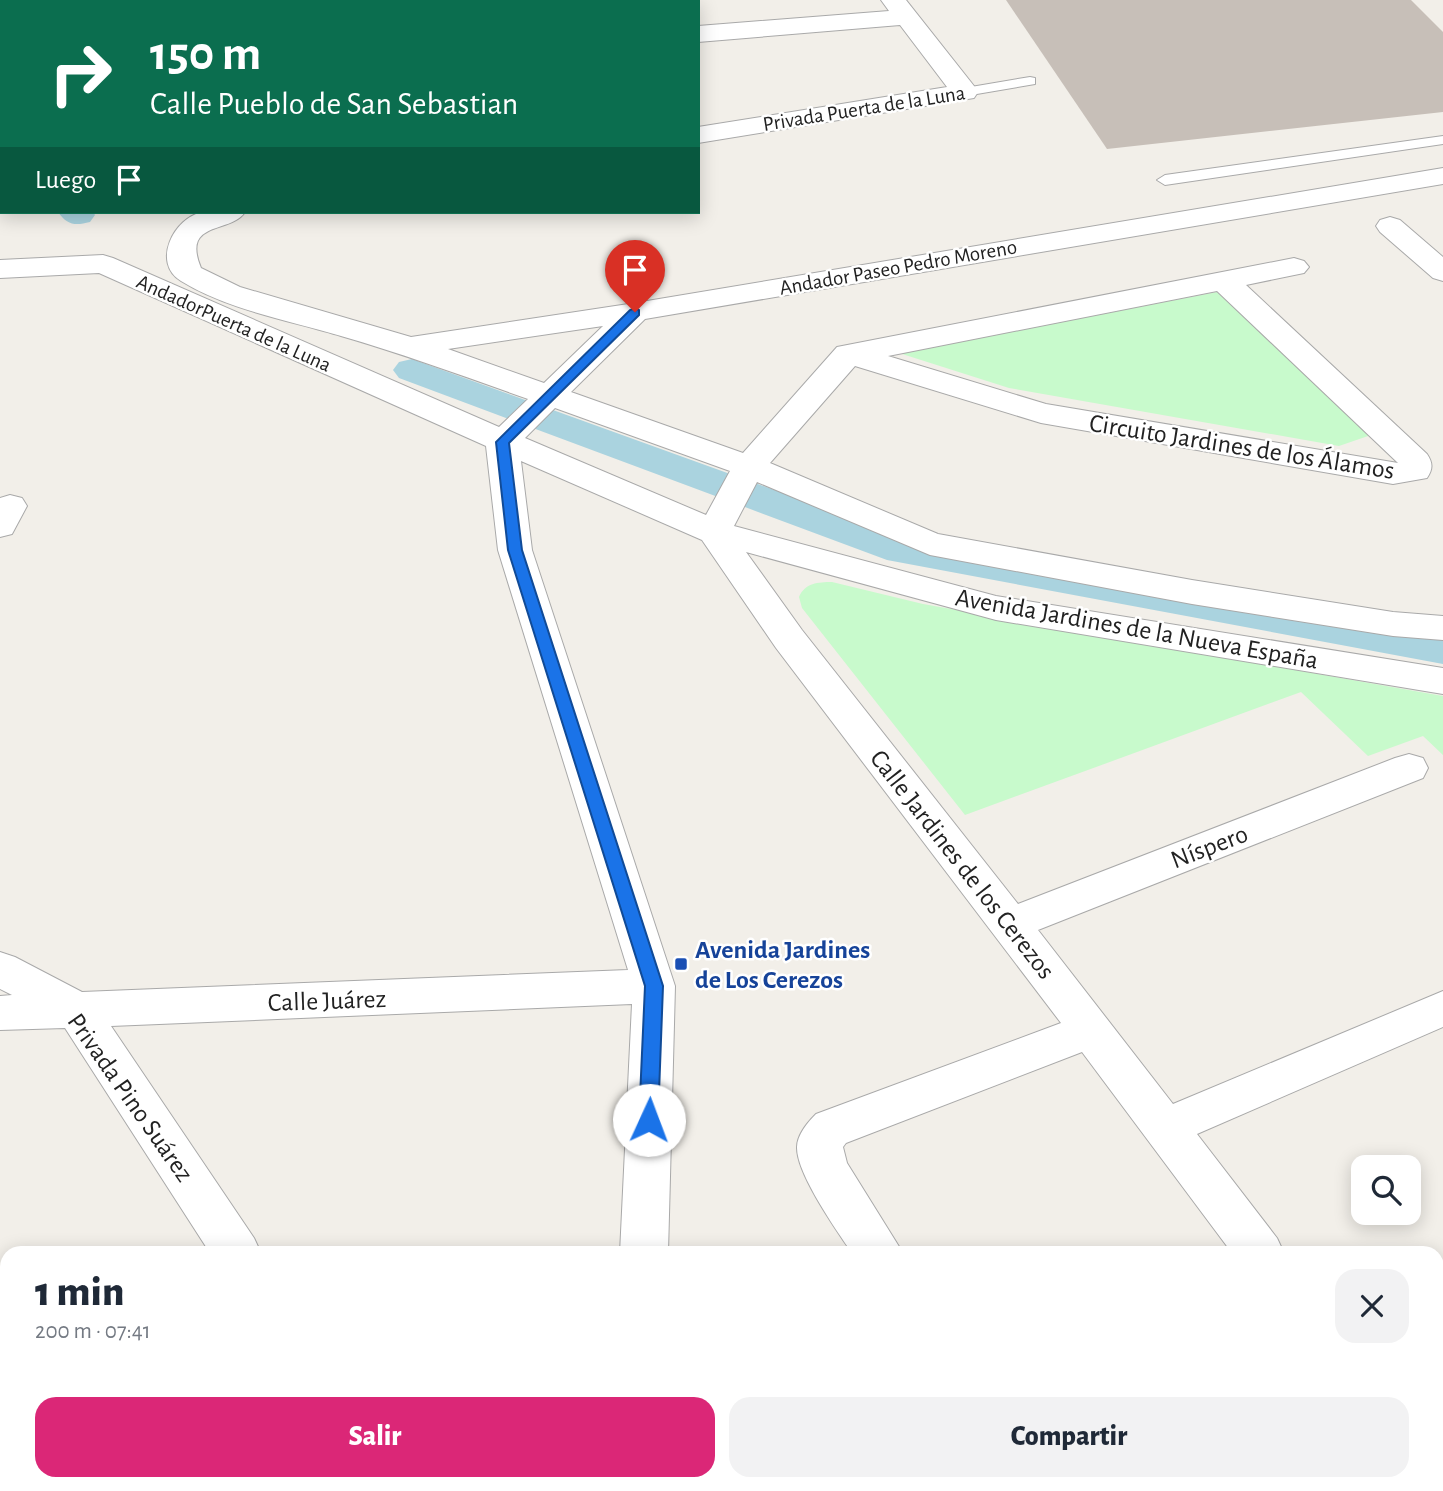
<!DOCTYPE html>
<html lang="es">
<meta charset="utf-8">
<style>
body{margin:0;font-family:"Alegreya Sans",sans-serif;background:#f2f2f3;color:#1f2937;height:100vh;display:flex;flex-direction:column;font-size:26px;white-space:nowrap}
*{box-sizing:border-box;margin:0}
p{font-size:23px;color:#747a83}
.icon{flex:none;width:38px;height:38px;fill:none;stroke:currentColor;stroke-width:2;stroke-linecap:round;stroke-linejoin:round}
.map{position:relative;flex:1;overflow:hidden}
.panel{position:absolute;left:0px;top:1246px;width:1444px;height:245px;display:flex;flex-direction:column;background:#fff;border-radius:21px 21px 0 0;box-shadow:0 4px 18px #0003}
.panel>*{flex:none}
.hud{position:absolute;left:0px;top:0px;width:700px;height:214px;box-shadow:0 4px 18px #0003;background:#0b6e4f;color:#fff;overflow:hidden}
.fabs{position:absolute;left:1351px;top:1155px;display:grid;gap:14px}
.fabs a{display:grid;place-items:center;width:70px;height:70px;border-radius:14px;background:#fff;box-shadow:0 4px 18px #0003;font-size:35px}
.pin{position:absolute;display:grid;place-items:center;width:60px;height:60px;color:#fff;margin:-72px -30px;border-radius:50% 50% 50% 0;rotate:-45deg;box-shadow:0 0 7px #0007}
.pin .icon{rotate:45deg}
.me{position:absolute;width:77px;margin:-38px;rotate:2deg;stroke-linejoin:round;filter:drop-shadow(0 0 5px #0008)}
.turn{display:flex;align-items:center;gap:24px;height:147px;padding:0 35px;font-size:32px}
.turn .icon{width:91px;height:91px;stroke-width:2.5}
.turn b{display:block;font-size:49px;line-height:60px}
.then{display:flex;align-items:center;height:66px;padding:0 35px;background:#0003;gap:14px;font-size:26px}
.round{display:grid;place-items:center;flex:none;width:74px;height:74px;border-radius:21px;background:#f2f2f3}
.overview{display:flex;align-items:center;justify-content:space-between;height:119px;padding:0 35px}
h1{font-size:42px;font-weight:800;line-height:52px}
.action{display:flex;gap:14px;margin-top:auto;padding:14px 35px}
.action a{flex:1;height:80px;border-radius:21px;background:#db2777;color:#fff;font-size:28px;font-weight:800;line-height:80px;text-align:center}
.action a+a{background:#f2f2f3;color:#1f2937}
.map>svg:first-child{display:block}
.park{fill:#c8facc}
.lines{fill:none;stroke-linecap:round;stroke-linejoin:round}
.canal{fill:#aad3df;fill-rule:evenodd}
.building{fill:#c7bfb8}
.lane-casing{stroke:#a9a9a9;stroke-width:2}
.street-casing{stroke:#a9a9a9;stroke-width:2}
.lane{fill:#fff;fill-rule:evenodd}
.street{fill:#fff;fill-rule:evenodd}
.route{fill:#1a73e8;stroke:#114b97;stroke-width:2}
.transit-dot{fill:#1a4fb4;stroke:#fff;stroke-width:2.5}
.labels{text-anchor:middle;stroke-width:5;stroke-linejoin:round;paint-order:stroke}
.far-street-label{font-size:21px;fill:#222;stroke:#fff}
.street-label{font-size:26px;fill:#222;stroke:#fff}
.transit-label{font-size:26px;font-weight:bold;fill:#164399;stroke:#fff;text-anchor:start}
</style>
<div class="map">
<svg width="1443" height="1491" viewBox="0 0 1443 1491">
<rect width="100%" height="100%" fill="#f2efe9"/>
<path class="park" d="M 1217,292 L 1371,435 L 1339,446 L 1009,388 L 899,353 Z
M 832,582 L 923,604 L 1443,696 L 1443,755 L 1423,736 L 1368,756 L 1301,692 L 965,815 L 802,608 L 799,597 C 805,583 818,582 832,582 Z"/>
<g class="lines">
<path class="canal" d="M 0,127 L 2,128 L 2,149 L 0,148 Z
M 58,212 L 93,212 L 95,215 L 90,222 C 75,226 67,225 58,212 Z
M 412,359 L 910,539 L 1443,634 L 1443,664 L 887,560 L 399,378 L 393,370 L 399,362 Z"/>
</g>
<path class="building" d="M 1006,0 L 1411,0 L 1443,32 L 1443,112 L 1107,149 Z"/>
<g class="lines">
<g class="lane-casing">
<path id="lane" d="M 453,0 L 474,0 L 451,2 Z
M 0,16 L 2,16 L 2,25 L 0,25 Z
M 1030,77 L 1035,78 L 1035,84 L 965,96 L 958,92 L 965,88 Z
M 1443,136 L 1443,144 L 1165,185 L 1157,180 L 1165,175 Z
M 89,1484 L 117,1484 L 116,1491 L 88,1491 Z"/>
</g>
<g class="street-casing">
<path id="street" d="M 881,0 L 906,0 L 974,86 L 978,92 L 974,98 L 698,143 L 698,127 L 947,87 L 900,25 L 698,42 L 698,26 L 889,11 Z
M 1443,168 L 1443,184 L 645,319 L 571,392 L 743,453 L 837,347 L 1294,258 L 1304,261 L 1309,267 L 1304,273 L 1246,285 L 1427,454 C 1433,463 1433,469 1427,478 L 1393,484 L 1041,423 L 855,366 L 770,463 L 938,534 L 1192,580 L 1393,612 L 1443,616 L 1443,640 L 1393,636 L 1192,604 L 930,555 L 757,482 L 734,526 L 996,596 L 1443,668 L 1443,694 L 996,620 L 746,552 L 802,630 L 1018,904 L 1395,758 L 1409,754 L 1423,758 L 1428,768 L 1423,778 L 1038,930 L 1173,1104 L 1443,991 L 1443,1027 L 1197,1134 L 1277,1238 L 1284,1253 L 1232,1253 L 1082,1052 L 846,1143 L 843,1147 L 847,1163 L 903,1253 L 852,1253 C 837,1231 796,1173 797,1147 C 797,1135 808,1122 816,1114 L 1061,1023 L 776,648 L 702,540 L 521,461 L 532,550 L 675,986 L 668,1253 L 620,1253 L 632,1004 L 111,1026 L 254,1238 L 261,1253 L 210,1253 L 65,1028 L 0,1030 L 0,996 L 12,995 L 0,989 L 0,952 L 15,957 L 82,992 L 628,970 L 498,550 L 486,446 L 99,273 L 0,278 L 0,260 L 103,255 L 113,258 L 499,427 L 528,399 C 466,377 404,354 341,336 C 288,320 228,310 181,281 C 151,263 174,217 203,212 C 216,209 232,212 245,212 C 231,234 181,220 201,268 L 240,287 L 411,337 L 635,303 ZM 1217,291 L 1398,463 L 1046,404 L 888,356 ZM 603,326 L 544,383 L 448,349 ZM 555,408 L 730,471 L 706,515 L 525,438 Z
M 1390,217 L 1400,220 L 1443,257 L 1443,281 L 1433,278 L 1380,232 L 1376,226 L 1380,220 Z
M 10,495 L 22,498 L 27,506 L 12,534 L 0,537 L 0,498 Z
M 1443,1320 L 1443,1366 L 1437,1369 L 1437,1323 Z
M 0,1387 L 7,1387 L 7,1435 L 0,1435 Z
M 1437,1460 L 1443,1462 L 1443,1491 L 1412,1491 L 1409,1484 L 1437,1484 Z
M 494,1484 L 557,1484 L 560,1491 L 497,1491 Z
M 609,1484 L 661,1484 L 661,1491 L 609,1491 Z
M 998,1484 L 1051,1484 L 1054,1491 L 1001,1491 Z"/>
</g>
<use href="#lane" class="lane"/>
<use href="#street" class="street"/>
</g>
<path class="route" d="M 635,308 L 639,310 L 639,315 L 509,443 L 522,550 L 663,986 L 658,1120 L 656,1125 L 649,1127 L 642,1125 L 639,1120 L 645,986 L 508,550 L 496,442 L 630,310 Z"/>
<rect class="transit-dot" x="674" y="957" width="14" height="14" rx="3.5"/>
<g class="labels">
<g class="far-street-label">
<text transform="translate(864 108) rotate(-9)" y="7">Privada Puerta de la Luna</text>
<text transform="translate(898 267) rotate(-10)" y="7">Andador Paseo Pedro Moreno</text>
<text transform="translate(234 323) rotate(24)" y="7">AndadorPuerta de la Luna</text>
</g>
<g class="street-label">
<text transform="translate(1242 446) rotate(9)" y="9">Circuito Jardines de los Álamos</text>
<text transform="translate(1137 628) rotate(10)" y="9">Avenida Jardines de la Nueva España</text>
<text transform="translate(1209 846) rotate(-21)" y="9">Níspero</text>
<text transform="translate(963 864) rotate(52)" y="9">Calle Jardines de los Cerezos</text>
<text transform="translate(327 1000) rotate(-2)" y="9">Calle Juárez</text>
<text transform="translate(131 1097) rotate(55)" y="9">Privada Pino Suárez</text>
</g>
<g class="transit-label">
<text x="695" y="958">Avenida Jardines<tspan x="695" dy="30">de Los Cerezos</tspan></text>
</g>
</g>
</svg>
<div class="fabs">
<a><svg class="icon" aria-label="search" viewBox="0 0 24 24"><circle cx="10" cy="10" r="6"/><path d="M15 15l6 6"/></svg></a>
</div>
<div class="pin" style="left:635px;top:312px;background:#d93025"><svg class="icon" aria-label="arrive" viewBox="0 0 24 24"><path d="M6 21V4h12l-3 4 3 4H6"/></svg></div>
<svg class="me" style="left:649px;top:1120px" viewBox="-20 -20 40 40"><circle r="19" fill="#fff"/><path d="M0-13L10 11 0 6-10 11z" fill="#1a73e8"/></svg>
<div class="hud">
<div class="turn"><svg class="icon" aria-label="right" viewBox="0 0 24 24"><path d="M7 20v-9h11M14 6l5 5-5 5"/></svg><div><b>150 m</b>Calle Pueblo de San Sebastian</div></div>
<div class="then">Luego<svg class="icon" aria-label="arrive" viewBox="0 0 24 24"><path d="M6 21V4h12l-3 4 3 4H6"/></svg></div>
</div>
<section class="panel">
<div class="overview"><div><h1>1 min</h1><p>200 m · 07:41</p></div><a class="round"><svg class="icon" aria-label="close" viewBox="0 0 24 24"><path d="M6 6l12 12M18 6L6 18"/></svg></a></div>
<div class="action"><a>Salir</a><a>Compartir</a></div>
</section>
</div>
